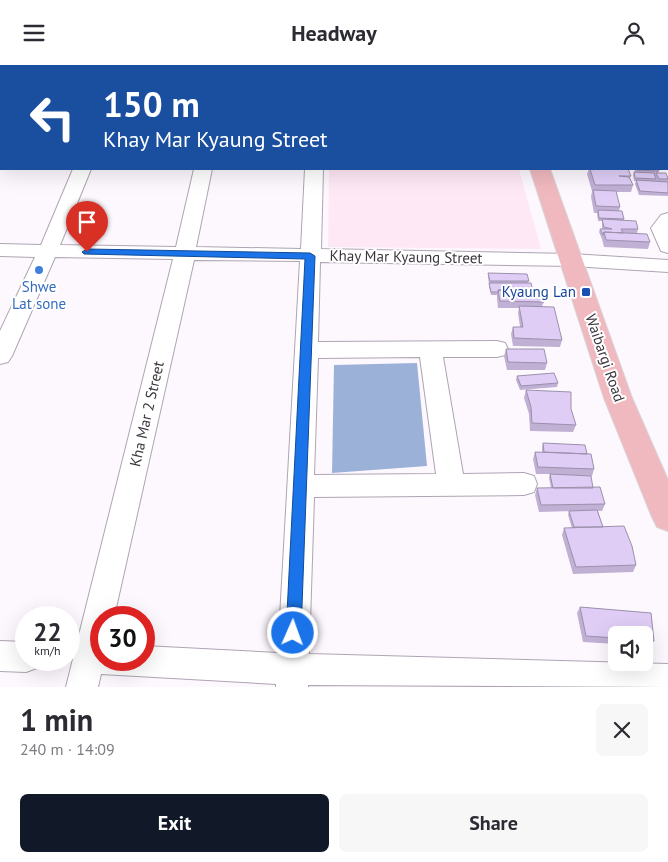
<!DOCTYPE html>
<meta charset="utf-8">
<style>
body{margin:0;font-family:"PT Sans",sans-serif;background:#f7f7f7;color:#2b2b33;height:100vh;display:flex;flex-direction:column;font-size:19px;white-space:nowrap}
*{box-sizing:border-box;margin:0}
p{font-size:16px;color:#7c7c81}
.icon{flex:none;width:28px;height:28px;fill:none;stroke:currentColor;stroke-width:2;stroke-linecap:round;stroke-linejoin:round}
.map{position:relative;height:622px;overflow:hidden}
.sheet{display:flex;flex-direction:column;background:#fff;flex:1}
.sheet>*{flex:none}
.banner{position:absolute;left:0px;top:0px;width:669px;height:105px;box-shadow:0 5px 20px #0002;background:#1a4fa0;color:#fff;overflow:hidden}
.fabs{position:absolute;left:608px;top:561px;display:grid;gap:10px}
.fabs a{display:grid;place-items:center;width:45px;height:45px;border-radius:8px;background:#fff;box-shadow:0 5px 20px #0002;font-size:25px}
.speed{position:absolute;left:15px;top:541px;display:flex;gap:10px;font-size:25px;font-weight:700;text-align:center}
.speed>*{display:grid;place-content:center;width:65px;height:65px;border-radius:50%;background:#fff;box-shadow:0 5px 20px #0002;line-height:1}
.speed small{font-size:12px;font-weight:400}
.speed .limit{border:8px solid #d22;background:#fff;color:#111}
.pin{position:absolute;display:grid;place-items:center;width:42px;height:42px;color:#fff;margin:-51px -21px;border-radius:50% 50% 50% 0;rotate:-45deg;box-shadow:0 0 5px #0007}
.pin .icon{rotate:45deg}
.me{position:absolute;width:55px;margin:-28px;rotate:2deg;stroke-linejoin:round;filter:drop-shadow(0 0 4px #0008)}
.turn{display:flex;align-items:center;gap:18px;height:105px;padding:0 20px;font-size:22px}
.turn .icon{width:65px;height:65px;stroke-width:2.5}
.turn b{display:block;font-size:35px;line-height:42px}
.round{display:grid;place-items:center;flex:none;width:52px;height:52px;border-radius:8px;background:#f7f7f7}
.summary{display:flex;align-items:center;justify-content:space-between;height:85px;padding:0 20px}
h1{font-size:30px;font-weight:600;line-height:38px}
.action{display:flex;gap:10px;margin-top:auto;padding:10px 20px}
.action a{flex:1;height:58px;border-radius:8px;background:#111827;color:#fff;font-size:20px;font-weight:600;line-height:58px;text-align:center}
.action a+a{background:#f7f7f7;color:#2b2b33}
header{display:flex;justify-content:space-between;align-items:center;height:65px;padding:0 20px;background:#fff;font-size:22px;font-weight:600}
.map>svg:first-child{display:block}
.commercial{fill:#ffe8f6}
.water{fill:#9cb1d7}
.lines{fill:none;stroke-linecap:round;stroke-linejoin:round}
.minor-casing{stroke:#afa4b3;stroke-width:2}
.major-casing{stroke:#d8d7d8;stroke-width:2}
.minor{fill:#fff;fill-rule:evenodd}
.major{fill:#efb9bf;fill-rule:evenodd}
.wall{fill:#c0b0d4}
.building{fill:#dfcdf6;stroke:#9c90ac}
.route{fill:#1a73e8;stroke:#114b97}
.shop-dot{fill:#3f7fe0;stroke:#fff;stroke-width:2}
.transit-dot{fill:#1a4fb4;stroke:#fff;stroke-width:2}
.labels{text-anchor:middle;stroke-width:4;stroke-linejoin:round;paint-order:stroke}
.street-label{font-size:15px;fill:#3b363d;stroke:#fff}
.shop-label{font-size:15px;fill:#366cbe;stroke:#fff}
.transit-label{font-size:15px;fill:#164399;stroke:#fff;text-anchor:end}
</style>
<header><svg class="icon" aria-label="menu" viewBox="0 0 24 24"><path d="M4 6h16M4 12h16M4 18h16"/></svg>Headway<svg class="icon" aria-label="person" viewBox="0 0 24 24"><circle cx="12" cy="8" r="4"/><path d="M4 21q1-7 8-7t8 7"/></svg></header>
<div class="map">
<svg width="668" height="622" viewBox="0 0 668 622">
<rect width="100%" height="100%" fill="#fdf8fe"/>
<path class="commercial" d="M 329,104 L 519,104 L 541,184 L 328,182 Z"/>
<path class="water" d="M 417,298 L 427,401 L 332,408 L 334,300 Z"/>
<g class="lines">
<g class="minor-casing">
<path id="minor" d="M 118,0 L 132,0 L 132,1 L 118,1 Z
M 219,0 L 233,0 L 233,1 L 219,1 Z
M 312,0 L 326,0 L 326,1 L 312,1 Z
M 602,0 L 616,0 L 616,1 L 602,1 Z
M 1,30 L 1,41 L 0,42 L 0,31 Z
M 73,104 L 91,104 L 60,180 L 176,182 L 194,104 L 212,104 L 196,182 L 301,184 L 305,104 L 323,104 L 321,184 L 572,189 L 668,195 L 668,207 L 572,201 L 320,197 L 318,277 L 497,276 L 505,278 L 508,284 L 505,290 L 497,292 L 443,292 L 463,409 L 524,408 L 534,411 L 537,419 L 534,427 L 524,430 L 314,432 L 309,589 L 668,599 L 668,622 L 308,620 L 308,622 L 276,622 L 276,619 L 101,609 L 98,622 L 66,622 L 173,194 L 55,192 L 12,291 L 8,297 L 0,299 L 0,266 L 35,192 L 0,191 L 0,179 L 41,180 ZM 194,195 L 300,196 L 278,588 L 144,581 L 144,595 L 101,595 L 101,552 L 114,552 ZM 420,292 L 436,409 L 314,410 L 318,293 Z
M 668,148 L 668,188 L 661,186 L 651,163 L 661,150 Z
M 0,576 L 26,577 L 26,595 L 41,595 L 37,603 L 26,607 L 0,606 Z"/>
</g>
<g class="major-casing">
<path id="major" d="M 495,0 L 513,0 L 513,1 L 496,1 Z
M 530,104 L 550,104 L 632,333 L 668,415 L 668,466 L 657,462 L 652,452 L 604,333 Z"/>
</g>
<use href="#minor" class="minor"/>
<use href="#major" class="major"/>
</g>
<path class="wall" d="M 589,104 L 628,104 L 631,111 L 630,113 L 633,120 L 631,127 L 616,127 L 620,142 L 619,146 L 624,154 L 624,155 L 638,164 L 637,168 L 650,177 L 648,184 L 604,182 L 602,174 L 599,167 L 600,164 L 602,164 L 602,156 L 598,156 L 597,148 L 594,148 L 591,132 L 592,126 L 587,109 Z
M 634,104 L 658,104 L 659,106 L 658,108 L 668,112 L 668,131 L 639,130 L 635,119 L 636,116 L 634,116 L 633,110 L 634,107 L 635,107 Z
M 488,208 L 529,216 L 528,218 L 533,227 L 544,237 L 542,241 L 562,275 L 560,282 L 513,281 L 511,269 L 513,262 L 520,262 L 518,248 L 519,243 L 498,243 L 497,233 L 497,230 L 491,230 L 489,222 L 489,219 L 488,212 Z
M 506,284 L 547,298 L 545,305 L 507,305 L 504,291 Z
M 517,311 L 558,318 L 557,322 L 520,325 L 516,315 Z
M 526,325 L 571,344 L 576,360 L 573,367 L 530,366 L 529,349 L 524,333 Z
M 543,378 L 587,389 L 594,404 L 592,411 L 571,410 L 593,423 L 605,439 L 602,446 L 598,446 L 603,462 L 636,500 L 633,507 L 573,509 L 562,470 L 564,463 L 572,463 L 568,450 L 569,446 L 572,446 L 539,447 L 535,430 L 537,423 L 551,423 L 549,413 L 550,409 L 536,409 L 533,394 L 535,387 L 542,387 L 542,382 Z
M 580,542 L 651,548 L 654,576 L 650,582 L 644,581 L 644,570 L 616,570 L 616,579 L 583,577 L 577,548 Z"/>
<path class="building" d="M 537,0 L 572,0 L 572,1 L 538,1 Z
M 590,104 L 628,104 L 631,111 L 619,111 L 629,112 L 633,120 L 595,120 Z
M 636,104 L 658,104 L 659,106 L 637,105 Z
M 634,107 L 654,108 L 656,114 L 635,113 Z
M 656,108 L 666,108 L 668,114 L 659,114 Z
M 636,115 L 668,117 L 668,128 L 640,126 Z
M 593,125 L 616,126 L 620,142 L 596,141 Z
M 598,145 L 622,146 L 624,154 L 599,153 Z
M 602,154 L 636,156 L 638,164 L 621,164 L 623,168 L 604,167 L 603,170 L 600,164 L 612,164 L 604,162 Z
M 604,167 L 647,169 L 650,177 L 606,175 Z
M 488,208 L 527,209 L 529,216 L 490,216 Z
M 489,218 L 531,218 L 533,226 L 498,225 L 499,227 L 491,227 Z
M 498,225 L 541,227 L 544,237 L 500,236 Z
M 519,241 L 554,242 L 562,275 L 514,273 L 513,262 L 523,262 Z
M 506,284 L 544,284 L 547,298 L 508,297 Z
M 554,308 L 558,318 L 521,321 L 517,311 Z
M 526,325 L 571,327 L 571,344 L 576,360 L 532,358 L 531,342 Z
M 543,378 L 585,380 L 587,389 L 544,387 Z
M 535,387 L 591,389 L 594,404 L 538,402 Z
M 550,409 L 591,411 L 593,423 L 553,423 Z
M 600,422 L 605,439 L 541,440 L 537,423 Z
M 597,445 L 603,462 L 574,462 L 569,446 Z
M 624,461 L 632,481 L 636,500 L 576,502 L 564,463 Z
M 580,542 L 651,548 L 654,576 L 644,575 L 644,570 L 616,570 L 616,573 L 586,571 Z"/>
<path class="route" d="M 87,184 L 310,188 L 315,191 L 301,568 L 299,573 L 293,575 L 288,573 L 286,568 L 305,194 L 84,189 L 82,187 Z"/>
<circle class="shop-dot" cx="39" cy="205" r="5"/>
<rect class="transit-dot" x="581" y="222" width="10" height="10" rx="2.5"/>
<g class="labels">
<g class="street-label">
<text transform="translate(406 192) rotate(1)" y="5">Khay Mar Kyaung Street</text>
<text transform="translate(605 293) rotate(71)" y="5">Waibargi Road</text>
<text transform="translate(147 349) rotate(-77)" y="5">Kha Mar 2 Street</text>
</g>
<g class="shop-label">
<text x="39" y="227">Shwe<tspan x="39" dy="17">Lat sone</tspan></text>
</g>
<g class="transit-label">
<text x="576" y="232">Kyaung Lan</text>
</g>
</g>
</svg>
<div class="fabs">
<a><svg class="icon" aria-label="sound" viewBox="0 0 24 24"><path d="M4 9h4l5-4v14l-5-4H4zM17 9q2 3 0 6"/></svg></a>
</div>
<div class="speed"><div>22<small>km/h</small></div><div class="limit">30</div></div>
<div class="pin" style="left:87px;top:187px;background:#d93025"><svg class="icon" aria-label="arrive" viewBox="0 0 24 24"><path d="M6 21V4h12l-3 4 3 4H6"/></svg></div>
<svg class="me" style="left:293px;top:568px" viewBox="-20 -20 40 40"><circle r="17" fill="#1a73e8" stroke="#fff" stroke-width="3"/><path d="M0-11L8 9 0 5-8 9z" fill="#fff"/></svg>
<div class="banner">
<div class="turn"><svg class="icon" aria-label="left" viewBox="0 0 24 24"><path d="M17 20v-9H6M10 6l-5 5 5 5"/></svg><div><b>150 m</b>Khay Mar Kyaung Street</div></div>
</div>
</div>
<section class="sheet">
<div class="summary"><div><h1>1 min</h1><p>240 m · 14:09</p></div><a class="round"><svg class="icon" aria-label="close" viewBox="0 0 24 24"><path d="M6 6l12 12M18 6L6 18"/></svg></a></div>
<div class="action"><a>Exit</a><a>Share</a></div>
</section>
